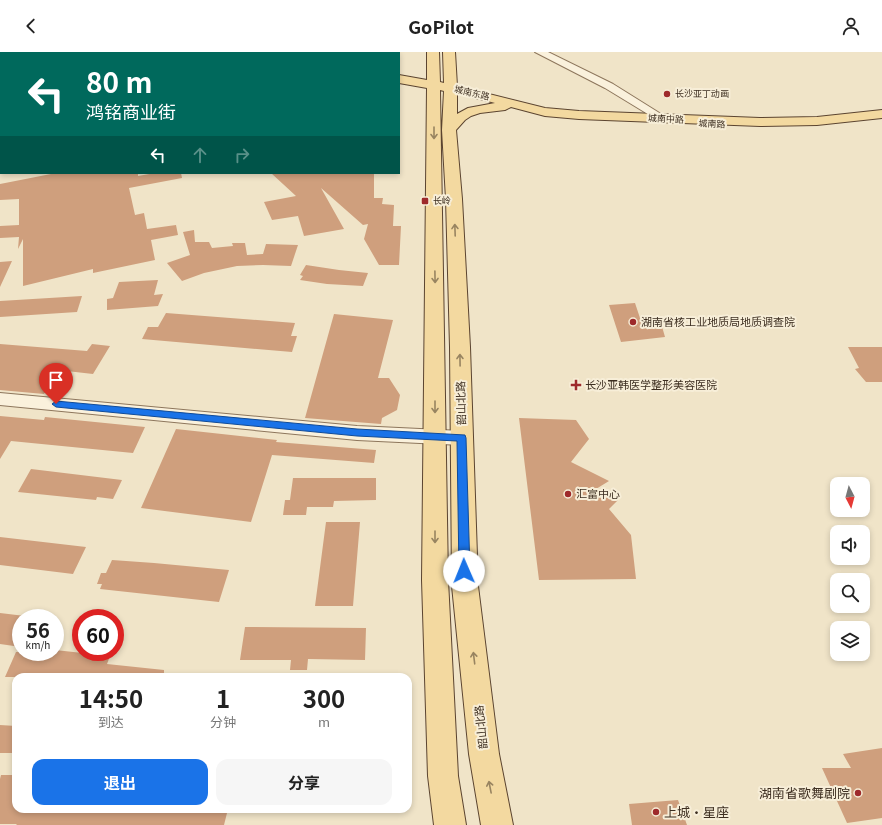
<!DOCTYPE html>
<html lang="zh">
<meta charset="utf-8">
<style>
body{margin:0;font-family:Georgia,"Noto Sans SC",serif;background:#f6f6f6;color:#222;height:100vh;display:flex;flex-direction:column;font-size:15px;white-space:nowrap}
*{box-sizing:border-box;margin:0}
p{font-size:13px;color:#767676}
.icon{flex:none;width:22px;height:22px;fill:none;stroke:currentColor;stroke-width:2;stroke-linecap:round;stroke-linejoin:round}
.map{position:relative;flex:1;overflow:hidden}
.side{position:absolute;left:12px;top:621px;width:400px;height:140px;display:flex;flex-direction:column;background:#fff;border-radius:12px;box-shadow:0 2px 6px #0003}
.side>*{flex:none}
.guide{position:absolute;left:0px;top:0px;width:400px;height:122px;box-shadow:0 2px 6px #0003;background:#00695c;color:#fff;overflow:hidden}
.needle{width:26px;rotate:174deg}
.buttons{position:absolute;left:830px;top:425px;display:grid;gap:8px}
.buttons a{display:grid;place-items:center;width:40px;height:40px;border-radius:8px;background:#fff;box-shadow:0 2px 6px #0003;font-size:20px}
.speed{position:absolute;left:12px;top:557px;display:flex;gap:8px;font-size:20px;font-weight:700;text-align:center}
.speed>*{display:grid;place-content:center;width:52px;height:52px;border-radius:50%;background:#fff;box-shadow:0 2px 6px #0003;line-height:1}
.speed small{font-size:10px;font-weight:400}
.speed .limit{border:6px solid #d22;background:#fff;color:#111}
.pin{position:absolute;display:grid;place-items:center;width:34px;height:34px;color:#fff;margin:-41px -17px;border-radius:50% 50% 50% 0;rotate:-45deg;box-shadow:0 0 4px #0007}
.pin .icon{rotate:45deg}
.me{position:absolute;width:44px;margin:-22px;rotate:359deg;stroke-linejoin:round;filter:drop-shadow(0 0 3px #0008)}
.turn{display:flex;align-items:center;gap:14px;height:84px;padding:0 20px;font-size:18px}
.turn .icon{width:52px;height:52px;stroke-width:2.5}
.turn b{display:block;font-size:28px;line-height:34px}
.lanes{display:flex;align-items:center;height:38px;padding:0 20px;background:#0003;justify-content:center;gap:20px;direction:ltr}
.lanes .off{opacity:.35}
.eta{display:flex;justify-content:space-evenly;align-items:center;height:68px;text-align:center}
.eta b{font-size:24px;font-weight:700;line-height:28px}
.button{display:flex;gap:8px;margin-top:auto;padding:8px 20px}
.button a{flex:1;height:46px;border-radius:12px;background:#1a73e8;color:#fff;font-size:16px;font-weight:700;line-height:46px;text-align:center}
.button a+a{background:#f6f6f6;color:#222}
header{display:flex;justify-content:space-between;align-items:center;height:52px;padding:0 20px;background:#fff;font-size:18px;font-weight:700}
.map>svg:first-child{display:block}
.building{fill:#cf9f7d}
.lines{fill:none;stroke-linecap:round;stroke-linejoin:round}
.minor-casing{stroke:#8d765c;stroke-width:2}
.major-casing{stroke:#5b4430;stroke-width:2}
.minor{fill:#faf1dc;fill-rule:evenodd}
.major{fill:#f3d9a0;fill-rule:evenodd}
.oneway{stroke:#988460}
.route{fill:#1a73e8;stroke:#114b97}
.poi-dot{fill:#9e2a2b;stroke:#f7eed8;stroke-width:1.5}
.labels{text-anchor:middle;stroke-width:4;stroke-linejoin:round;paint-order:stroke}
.far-street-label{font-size:9px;fill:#3d2e20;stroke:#f7eed8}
.far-poi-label{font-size:9px;fill:#3d2e20;stroke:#f7eed8;text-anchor:start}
.poi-label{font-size:11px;fill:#3d2e20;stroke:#f7eed8;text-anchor:start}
.street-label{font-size:11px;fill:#3d2e20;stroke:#f7eed8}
.near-poi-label{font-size:13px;fill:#3d2e20;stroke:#f7eed8;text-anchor:end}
</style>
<header><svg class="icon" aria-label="back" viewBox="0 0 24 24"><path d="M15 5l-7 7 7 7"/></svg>GoPilot<svg class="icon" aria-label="person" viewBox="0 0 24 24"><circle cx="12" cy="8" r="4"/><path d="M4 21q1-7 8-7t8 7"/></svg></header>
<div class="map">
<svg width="882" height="773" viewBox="0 0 882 773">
<rect width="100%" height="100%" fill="#f0e4c8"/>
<path class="building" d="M 56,121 L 138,121 L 138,124 L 155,121 L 181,121 L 182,126 L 129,136 L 135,163 L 144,161 L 147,177 L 176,173 L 178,183 L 151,188 L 155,208 L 93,221 L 93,217 L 23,234 L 23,187 L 18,197 L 19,185 L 0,186 L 0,174 L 19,173 L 19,147 L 0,148 L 0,132 Z
M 271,121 L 374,121 L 374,146 L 383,146 L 382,152 L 394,153 L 393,174 L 401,174 L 399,213 L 379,213 L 364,187 L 368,172 L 363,173 L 321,136 L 344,177 L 304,184 L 298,164 L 272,168 L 264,150 L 296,144 Z
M 194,178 L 195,190 L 209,190 L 212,196 L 233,194 L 232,191 L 245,191 L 247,203 L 263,202 L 266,192 L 298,193 L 291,214 L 263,213 L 237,214 L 204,221 L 182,229 L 167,211 L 190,203 L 183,180 Z
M 12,209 L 0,235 L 0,210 Z
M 306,213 L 339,218 L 368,221 L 363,234 L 327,232 L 300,228 L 303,224 L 300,223 Z
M 158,228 L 154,243 L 163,242 L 158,254 L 107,258 L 107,247 L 113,246 L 119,230 Z
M 82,244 L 77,260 L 0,265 L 0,249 Z
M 635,251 L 641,269 L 661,271 L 665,285 L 621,290 L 609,253 Z
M 166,261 L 295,271 L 291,284 L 297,284 L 292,300 L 142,287 L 148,275 L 158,275 Z
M 334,262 L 393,268 L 378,326 L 389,326 L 400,343 L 397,358 L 382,366 L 381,372 L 305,366 Z
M 0,292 L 87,299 L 92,292 L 110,294 L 93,322 L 58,318 L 44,342 L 0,338 Z
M 848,295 L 882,295 L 882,330 L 866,330 L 855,317 L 859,316 Z
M 0,364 L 44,368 L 45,365 L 145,375 L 133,401 L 11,389 L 0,407 Z
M 519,366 L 576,368 L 589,387 L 571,410 L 609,429 L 596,437 L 619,447 L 609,457 L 631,483 L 636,527 L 539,528 Z
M 176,377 L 277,388 L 276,390 L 376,398 L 374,411 L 272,403 L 251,470 L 141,456 Z
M 31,417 L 122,428 L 113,447 L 97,445 L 96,448 L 18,440 Z
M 293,426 L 376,426 L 376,448 L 334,449 L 333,455 L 307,455 L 306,463 L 283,463 L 285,448 L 290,448 Z
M 326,470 L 360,470 L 353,554 L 315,554 Z
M 0,485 L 86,495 L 73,522 L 0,513 Z
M 112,508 L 154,511 L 229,518 L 219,550 L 100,537 L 102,532 L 97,532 L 101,521 L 106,521 Z
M 0,561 L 25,564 L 24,566 L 21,566 L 21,595 L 0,592 Z
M 245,575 L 366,576 L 365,608 L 308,607 L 307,618 L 290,618 L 291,608 L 240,608 Z
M 55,598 L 110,604 L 107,612 L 164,618 L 164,625 L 5,625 L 16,600 L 55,600 Z
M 0,673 L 16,674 L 16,701 L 0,701 Z
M 882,696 L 882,766 L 847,771 L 822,716 L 851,716 L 843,702 Z
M 1,723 L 16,723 L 16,757 L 228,757 L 224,773 L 16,773 L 17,772 L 0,772 L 0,727 Z
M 678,748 L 687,773 L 632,773 L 629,752 Z"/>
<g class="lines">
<g class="minor-casing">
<path id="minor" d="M 535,0 L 548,0 L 613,32 L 661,62 L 655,65 L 651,64 L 605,36 Z
M 0,341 L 357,374 L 462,379 L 468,381 L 471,386 L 468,391 L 462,393 L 357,388 L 0,353 Z"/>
</g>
<g class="major-casing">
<path id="major" d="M 217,0 L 234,0 L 235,1 L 218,1 Z
M 238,0 L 255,0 L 256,1 L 239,1 Z
M 427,0 L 439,0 L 440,30 L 444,31 L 443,0 L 455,0 L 457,34 L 545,56 L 579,59 L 760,66 L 817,65 L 882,58 L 882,66 L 817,73 L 760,74 L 579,67 L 545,64 L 511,55 L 505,58 L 480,61 L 471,64 L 465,68 L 456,78 L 462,147 L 470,295 L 478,534 L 499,702 L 513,773 L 481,773 L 469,702 L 452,534 L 450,295 L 446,147 L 442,78 L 444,39 L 440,38 L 448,528 L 458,724 L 466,773 L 434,773 L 428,724 L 422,528 L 427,36 L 399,31 L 399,23 L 427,28 ZM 457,41 L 495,51 L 468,56 L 457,62 Z"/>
</g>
<use href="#minor" class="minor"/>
<use href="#major" class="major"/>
</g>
<defs><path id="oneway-shaft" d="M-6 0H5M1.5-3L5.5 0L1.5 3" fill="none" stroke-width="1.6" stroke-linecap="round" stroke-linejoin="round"/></defs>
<g class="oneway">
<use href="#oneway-shaft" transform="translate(434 81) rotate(90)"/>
<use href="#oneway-shaft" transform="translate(455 178) rotate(-92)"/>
<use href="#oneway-shaft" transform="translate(435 225) rotate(89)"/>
<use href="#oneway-shaft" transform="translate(460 308) rotate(-91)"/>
<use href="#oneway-shaft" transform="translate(435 355) rotate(90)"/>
<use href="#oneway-shaft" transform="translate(435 485) rotate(90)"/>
<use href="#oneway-shaft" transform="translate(474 606) rotate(-97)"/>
<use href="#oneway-shaft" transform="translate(490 735) rotate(-101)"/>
</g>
<path class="route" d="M 56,349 L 357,377 L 465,383 L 466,386 L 470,519 L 468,522 L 464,523 L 461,522 L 459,519 L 457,389 L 357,384 L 56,355 L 52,352 Z"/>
<g class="poi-dot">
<circle cx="667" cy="42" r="4"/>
<rect x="421" y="145" width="8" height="8" rx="2"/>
<circle cx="633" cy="270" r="4"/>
<path d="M574 327h4v4h4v4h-4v4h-4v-4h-4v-4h4z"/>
<circle cx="568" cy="442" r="4"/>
<circle cx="858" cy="741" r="4"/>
<circle cx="656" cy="760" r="4"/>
</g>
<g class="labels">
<g class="far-street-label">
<text transform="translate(472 41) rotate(13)" y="3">城南东路</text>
<text transform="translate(666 67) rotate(3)" y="3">城南中路</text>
<text transform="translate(712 72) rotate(3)" y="3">城南路</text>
</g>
<g class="far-poi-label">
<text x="675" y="45">长沙亚丁动画</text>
<text x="433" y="152">长岭</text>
</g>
<g class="poi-label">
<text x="641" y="274">湖南省核工业地质局地质调查院</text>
<text x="585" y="337">长沙亚韩医学整形美容医院</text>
<text x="576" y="446">汇富中心</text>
</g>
<g class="street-label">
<text transform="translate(461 351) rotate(-91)" y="4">韶山北路</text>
<text transform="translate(481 675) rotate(-96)" y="4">韶山北路</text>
</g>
<g class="near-poi-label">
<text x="850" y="746">湖南省歌舞剧院</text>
<text x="664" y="765" text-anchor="start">上城·星座</text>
</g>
</g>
</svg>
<div class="buttons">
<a><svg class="needle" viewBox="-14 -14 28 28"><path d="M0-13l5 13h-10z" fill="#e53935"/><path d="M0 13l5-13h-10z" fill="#767676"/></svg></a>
<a><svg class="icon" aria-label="sound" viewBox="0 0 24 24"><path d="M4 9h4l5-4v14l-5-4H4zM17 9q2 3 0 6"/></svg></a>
<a><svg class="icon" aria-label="search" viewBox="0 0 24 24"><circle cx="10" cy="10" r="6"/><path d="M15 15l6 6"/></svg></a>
<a><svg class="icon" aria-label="layers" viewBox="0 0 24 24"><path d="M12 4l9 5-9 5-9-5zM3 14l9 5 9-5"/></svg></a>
</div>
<div class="speed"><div>56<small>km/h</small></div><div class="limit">60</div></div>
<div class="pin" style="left:56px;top:352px;background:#d93025"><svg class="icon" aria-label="arrive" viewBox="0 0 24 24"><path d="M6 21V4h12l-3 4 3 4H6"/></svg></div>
<svg class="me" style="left:464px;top:519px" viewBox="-20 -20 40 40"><circle r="19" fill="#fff"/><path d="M0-13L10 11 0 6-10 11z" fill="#1a73e8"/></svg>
<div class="guide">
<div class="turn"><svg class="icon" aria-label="left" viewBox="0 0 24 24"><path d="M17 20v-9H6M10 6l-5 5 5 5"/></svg><div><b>80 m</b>鸿铭商业街</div></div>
<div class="lanes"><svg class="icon" aria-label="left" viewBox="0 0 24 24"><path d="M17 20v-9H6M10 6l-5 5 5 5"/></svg><svg class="icon off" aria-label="ahead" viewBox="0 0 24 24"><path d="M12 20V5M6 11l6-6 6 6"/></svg><svg class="icon off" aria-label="right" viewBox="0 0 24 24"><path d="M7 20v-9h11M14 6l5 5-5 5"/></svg></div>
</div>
<section class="side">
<div class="eta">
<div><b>14:50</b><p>到达</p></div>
<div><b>1</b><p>分钟</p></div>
<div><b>300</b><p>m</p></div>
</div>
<div class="button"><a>退出</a><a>分享</a></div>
</section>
</div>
